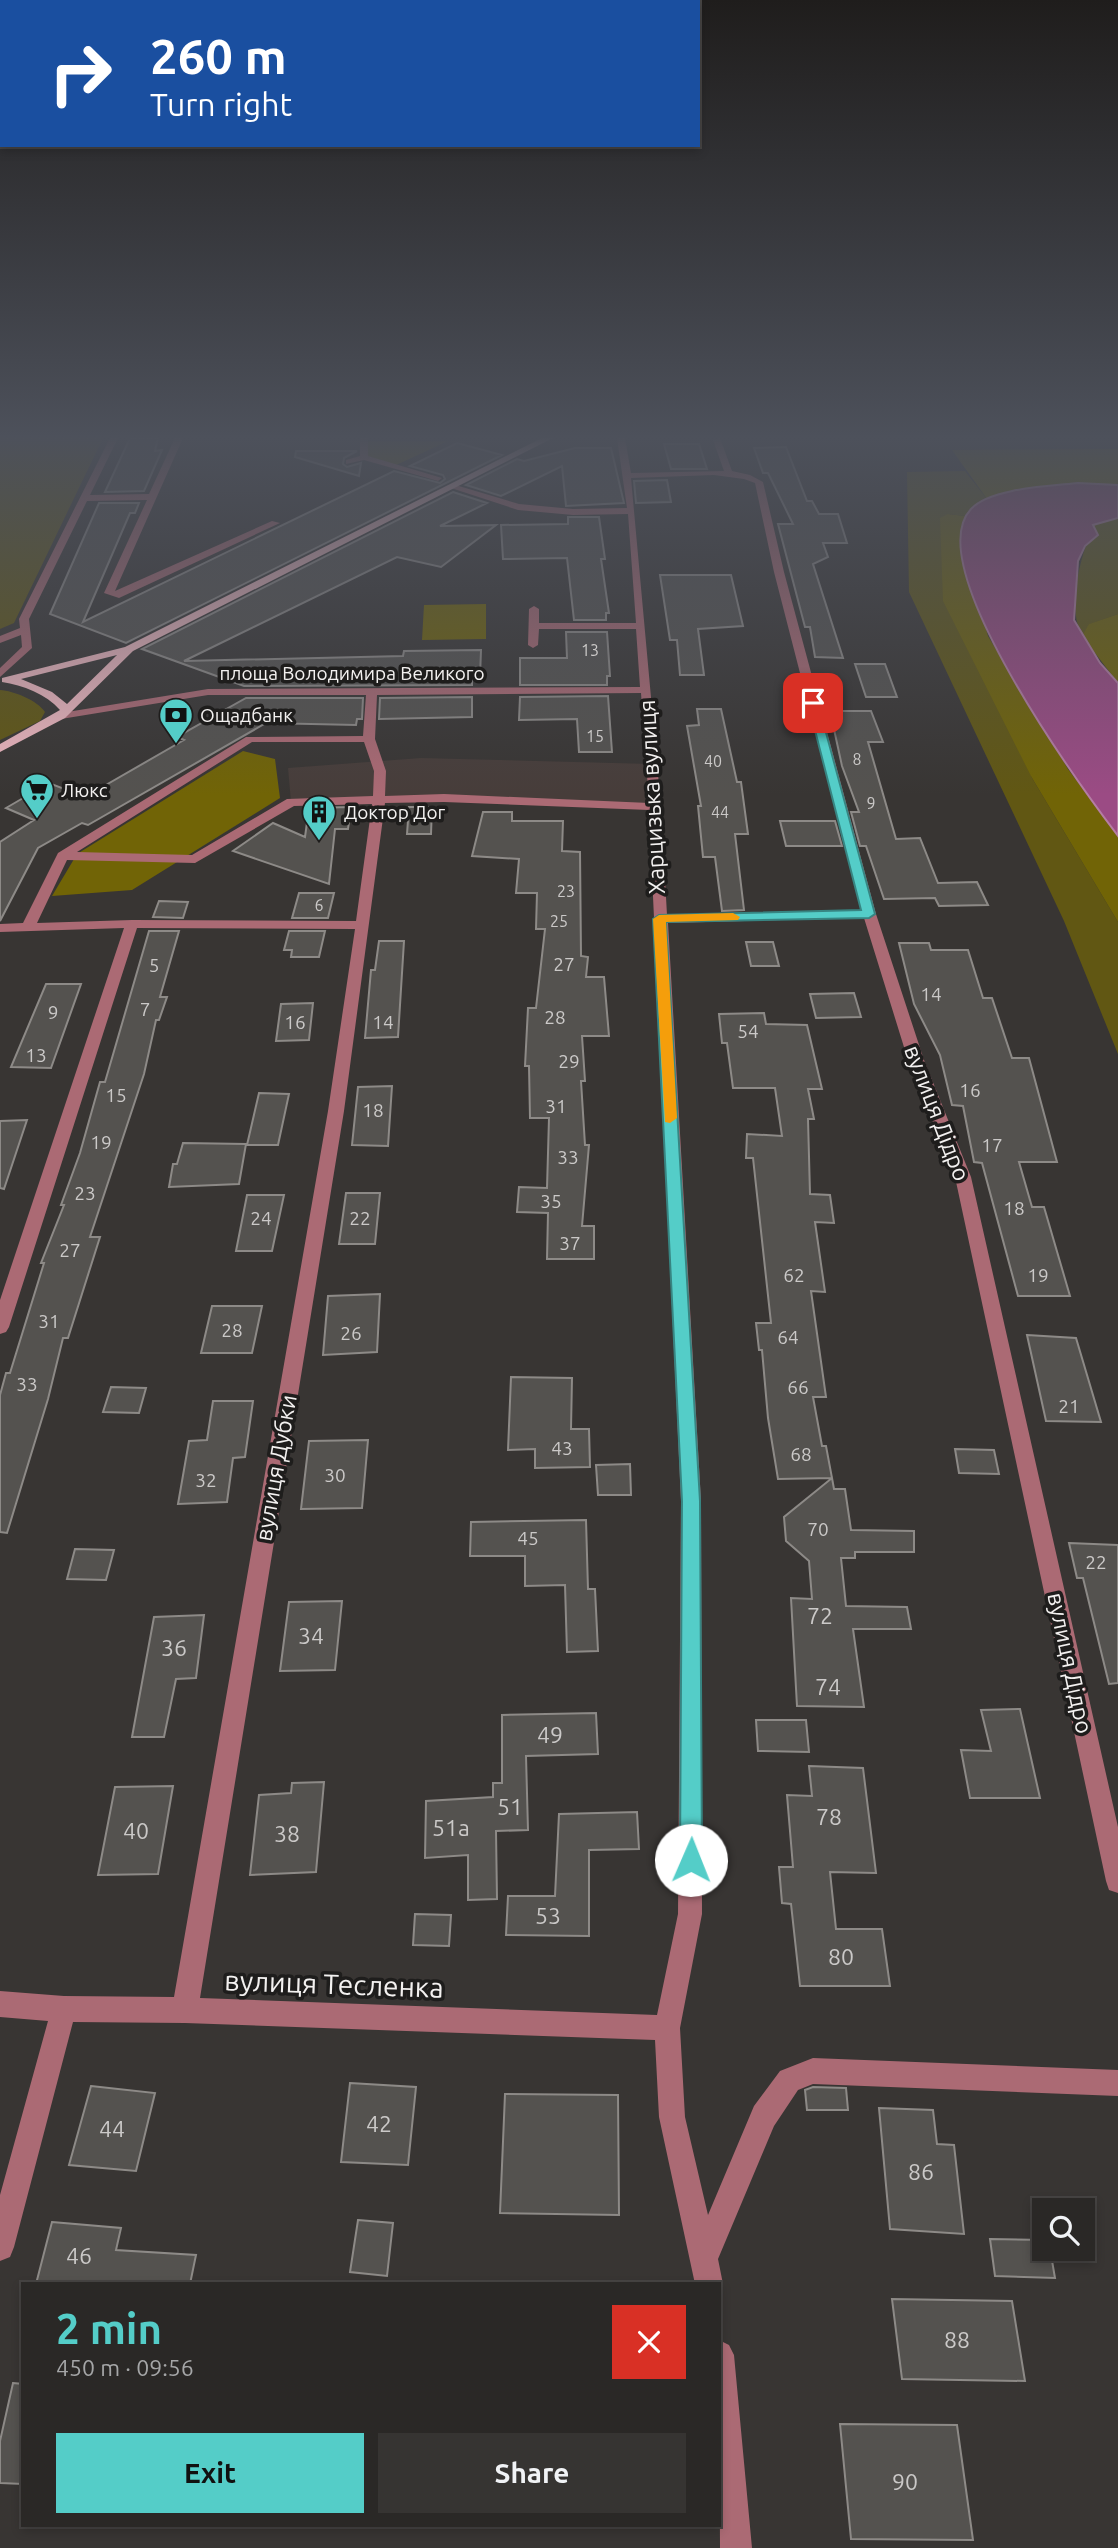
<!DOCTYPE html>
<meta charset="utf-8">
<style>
body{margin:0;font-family:Ubuntu,sans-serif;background:#363432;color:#f1f3f6;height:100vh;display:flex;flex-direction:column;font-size:26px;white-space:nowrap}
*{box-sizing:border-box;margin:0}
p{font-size:23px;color:#a5a6a7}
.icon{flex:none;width:38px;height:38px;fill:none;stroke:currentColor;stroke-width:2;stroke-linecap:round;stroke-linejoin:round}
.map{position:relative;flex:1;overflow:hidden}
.side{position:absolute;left:21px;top:2282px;width:700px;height:245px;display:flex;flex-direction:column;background:#2a2826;border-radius:0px;box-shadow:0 4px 10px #0003,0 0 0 2px #464443}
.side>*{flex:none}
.banner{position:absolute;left:0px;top:0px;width:700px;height:147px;box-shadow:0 4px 10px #0003,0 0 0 2px #464443;background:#1a4fa0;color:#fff;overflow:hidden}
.buttons{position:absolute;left:1032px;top:2198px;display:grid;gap:14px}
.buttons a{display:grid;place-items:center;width:63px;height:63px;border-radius:0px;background:#2a2826;box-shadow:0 4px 10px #0003,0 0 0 2px #464443;font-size:35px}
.pin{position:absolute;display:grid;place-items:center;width:60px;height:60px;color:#fff;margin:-30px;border-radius:14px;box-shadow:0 4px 10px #0006}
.me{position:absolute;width:77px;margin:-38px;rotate:1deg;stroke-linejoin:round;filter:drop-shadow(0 0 5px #0008)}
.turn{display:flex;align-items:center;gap:24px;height:147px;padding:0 35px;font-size:32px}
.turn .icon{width:91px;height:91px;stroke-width:2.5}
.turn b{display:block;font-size:49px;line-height:60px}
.round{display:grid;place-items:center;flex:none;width:74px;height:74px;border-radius:0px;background:#363432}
.overview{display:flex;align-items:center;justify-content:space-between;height:119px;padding:0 35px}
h1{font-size:42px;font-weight:700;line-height:52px;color:#54cdc8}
.button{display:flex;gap:14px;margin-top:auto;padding:14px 35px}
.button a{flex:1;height:80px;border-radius:0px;background:#54cdc8;color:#111;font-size:28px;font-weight:700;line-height:80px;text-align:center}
.button a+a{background:#363432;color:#f1f3f6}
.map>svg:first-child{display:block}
.built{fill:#473d3a}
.green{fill:#615713}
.forest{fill:#716406}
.water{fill:#9b4b84;stroke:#b57da4;stroke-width:2}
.building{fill:#54524f;stroke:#8d8a87;stroke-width:2}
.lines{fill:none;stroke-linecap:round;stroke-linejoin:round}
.minor{fill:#ab6a74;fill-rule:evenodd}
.major{fill:#efb8c0;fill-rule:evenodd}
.route{fill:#54cdc8;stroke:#378582;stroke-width:2}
.slow{fill:#f59e0b}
.labels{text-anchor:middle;stroke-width:7;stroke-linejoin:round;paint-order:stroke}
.far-number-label{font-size:16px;fill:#cbc9c8}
.far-street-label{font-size:19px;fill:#f3f1f0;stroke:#1e1d1c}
.far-poi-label{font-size:19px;fill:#f3f1f0;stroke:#1e1d1c;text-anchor:start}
.number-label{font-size:19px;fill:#cbc9c8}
.street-label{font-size:23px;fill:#f3f1f0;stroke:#1e1d1c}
.near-number-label{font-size:23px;fill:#cbc9c8}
.near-street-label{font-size:28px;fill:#f3f1f0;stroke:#1e1d1c}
</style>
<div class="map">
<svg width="1118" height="2548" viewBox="0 0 1118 2548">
<rect width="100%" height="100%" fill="#383533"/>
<path class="built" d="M 421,758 L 652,764 L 655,807 L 444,798 L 291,802 L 288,768 Z"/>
<path class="green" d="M 0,438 L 103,438 L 14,623 L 0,629 Z
M 965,471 L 987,499 L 973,506 L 965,516 L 948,514 L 1032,778 L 1118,922 L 1118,1054 L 1064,921 L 909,592 L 907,472 Z
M 1118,518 L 1118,614 L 1090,624 L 1082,636 C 1066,603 1081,558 1093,525 Z
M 0,690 C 14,691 37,700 45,712 L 40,721 L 0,740 Z"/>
<path class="forest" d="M 366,441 L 448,441 L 394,466 L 364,457 Z
M 1118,449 L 1118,485 C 1072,483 1032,487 987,499 L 952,450 Z
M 948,514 L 965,516 L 962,542 L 988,636 L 1068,769 L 1118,836 L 1118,922 L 1032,778 L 943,601 L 940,518 Z
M 486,604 L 486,639 L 422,640 L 424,605 Z
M 1118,614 L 1118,683 L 1082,636 L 1089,624 Z
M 243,751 L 275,759 L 280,798 L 132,890 L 52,896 L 77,854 Z"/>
<path class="water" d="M 1078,483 L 1118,485 L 1118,518 L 1093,525 L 1098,535 L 1085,546 L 1078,561 L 1074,620 L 1100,663 L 1118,683 L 1118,836 C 1081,787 918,565 971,509 C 990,488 1050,486 1078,483 Z"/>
<path class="building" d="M 130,438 L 158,438 L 155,451 L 162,450 L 144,491 L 105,492 Z
M 457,443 L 502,455 L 126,643 L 50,614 L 99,503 L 139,503 L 135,513 L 130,513 L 83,622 L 394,471 L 440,483 L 445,479 L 443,475 L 410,466 Z
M 664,444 L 699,444 L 707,469 L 671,469 Z
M 786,447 L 807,501 L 812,501 L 819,514 L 838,514 L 847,543 L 823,543 L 828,557 L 813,564 L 843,658 L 815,657 L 810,627 L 805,627 L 778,524 L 793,524 L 768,473 L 763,473 L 754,448 Z
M 575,448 L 611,448 L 624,503 L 566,506 L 562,466 L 501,496 L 466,485 L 517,459 L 524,461 Z
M 296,451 L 357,451 L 344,458 L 343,464 L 347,467 L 361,463 L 359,476 L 295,457 Z
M 667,480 L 671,502 L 636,503 L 634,481 Z
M 453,492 L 487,503 L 440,526 L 496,525 L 441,567 L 397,557 L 184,661 L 403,656 L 404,651 L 481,650 L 480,677 L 472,677 L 472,685 L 244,686 L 142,649 Z
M 568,517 L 599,517 L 605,559 L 601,559 L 609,613 L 606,613 L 606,620 L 574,620 L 567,558 L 503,559 L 501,525 L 568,524 Z
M 660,575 L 731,575 L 743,626 L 698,629 L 704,675 L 680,675 L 677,640 L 670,640 Z
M 566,632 L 607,632 L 610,676 L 607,676 L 607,685 L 520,685 L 520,658 L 567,658 Z
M 855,664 L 885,664 L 897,697 L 866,697 Z
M 608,696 L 612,752 L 579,752 L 577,719 L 519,720 L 520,697 Z
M 472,697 L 472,717 L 379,719 L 380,698 Z
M 246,698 L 363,698 L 362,719 L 357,719 L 356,725 L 266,723 L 88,825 L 82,823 L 38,848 L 0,921 L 0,842 L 34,820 L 6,808 L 49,783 L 85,797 L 184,740 L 177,737 Z
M 697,709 L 721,709 L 737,782 L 741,782 L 748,834 L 735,834 L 744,910 L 722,911 L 715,857 L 703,857 L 698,806 L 701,806 L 687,726 L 699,725 Z
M 830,711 L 871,711 L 883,742 L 868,742 L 896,839 L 920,838 L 938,883 L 977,882 L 988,905 L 939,906 L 935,898 L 884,899 L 866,846 L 860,846 L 851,812 L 859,812 L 842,766 Z
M 351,807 L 348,829 L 335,829 L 329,884 L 233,851 L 273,823 L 305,837 L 309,808 Z
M 409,807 L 432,807 L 431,834 L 407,834 Z
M 483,812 L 512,812 L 512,821 L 563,821 L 562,851 L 580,852 L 581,956 L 588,957 L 586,977 L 604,977 L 609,1036 L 582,1036 L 585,1081 L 581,1081 L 585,1145 L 589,1145 L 582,1226 L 594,1226 L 594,1259 L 547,1259 L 548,1213 L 517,1212 L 519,1187 L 547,1188 L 549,1118 L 530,1118 L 529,1066 L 525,1066 L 528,1008 L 536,1008 L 545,929 L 536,929 L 537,893 L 516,893 L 519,859 L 472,856 Z
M 780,821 L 835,821 L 842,846 L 786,846 Z
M 299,893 L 334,893 L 328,918 L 292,918 Z
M 159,901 L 188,902 L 183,918 L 153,917 Z
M 149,931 L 179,931 L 160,997 L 167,997 L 159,1020 L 156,1020 L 144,1074 L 90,1237 L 100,1237 L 68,1338 L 63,1338 L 48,1399 L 7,1533 L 0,1532 L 0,1395 L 6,1373 L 10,1373 L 44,1263 L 41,1263 L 64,1205 L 61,1205 L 80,1153 L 100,1082 L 105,1082 Z
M 289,931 L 325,931 L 319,957 L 291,957 L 292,950 L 284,950 Z
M 379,941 L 404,941 L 398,1037 L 365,1038 L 371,970 L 375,970 Z
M 746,942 L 773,942 L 779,966 L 751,966 Z
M 899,943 L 929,943 L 931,950 L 968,950 L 983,998 L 992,998 L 1012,1058 L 1029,1058 L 1057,1162 L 1019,1162 L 1032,1207 L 1044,1207 L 1070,1296 L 1018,1296 L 982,1163 L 974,1162 L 963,1106 L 952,1105 L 940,1055 L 914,1004 Z
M 46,984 L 81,984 L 51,1068 L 11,1067 Z
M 854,993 L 861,1017 L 816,1018 L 810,994 Z
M 313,1003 L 309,1040 L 276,1041 L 281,1004 Z
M 764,1013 L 766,1024 L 807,1025 L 822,1089 L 808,1089 L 814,1119 L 808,1119 L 810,1194 L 830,1195 L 834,1223 L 815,1222 L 825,1292 L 811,1291 L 826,1397 L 813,1397 L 822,1446 L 826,1446 L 832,1478 L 778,1479 L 768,1418 L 762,1350 L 759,1350 L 756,1323 L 771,1323 L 753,1158 L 746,1158 L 747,1134 L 782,1136 L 775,1088 L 733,1088 L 727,1043 L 722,1043 L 719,1014 Z
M 392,1086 L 388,1146 L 352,1145 L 358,1087 Z
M 259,1093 L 289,1094 L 278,1145 L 247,1145 Z
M 27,1120 L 4,1189 L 0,1188 L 0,1121 Z
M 183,1143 L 246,1144 L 239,1184 L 169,1187 L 173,1164 L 177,1164 Z
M 346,1193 L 380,1193 L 375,1244 L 339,1244 Z
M 247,1195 L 284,1195 L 272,1251 L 236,1251 Z
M 380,1294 L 377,1352 L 323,1355 L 328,1296 Z
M 212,1306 L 262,1306 L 252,1353 L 201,1353 Z
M 1027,1335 L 1076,1338 L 1101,1422 L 1046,1421 Z
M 511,1377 L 572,1378 L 571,1429 L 589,1429 L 590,1467 L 535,1468 L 535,1449 L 508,1450 Z
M 111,1387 L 146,1388 L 139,1413 L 103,1412 Z
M 213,1401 L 253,1401 L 245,1457 L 233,1458 L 227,1502 L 178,1504 L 189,1441 L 207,1440 Z
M 368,1440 L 362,1508 L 301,1509 L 309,1441 Z
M 955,1449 L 994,1450 L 999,1474 L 959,1473 Z
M 630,1464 L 631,1495 L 598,1495 L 596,1465 Z
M 832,1478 L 834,1489 L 845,1489 L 851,1530 L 914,1531 L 914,1552 L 855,1552 L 855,1558 L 841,1558 L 846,1606 L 907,1607 L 911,1629 L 853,1629 L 864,1707 L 797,1706 L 791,1598 L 812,1599 L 809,1561 L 786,1541 L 784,1517 Z
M 586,1520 L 588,1589 L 595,1589 L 598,1651 L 567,1652 L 565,1585 L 525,1586 L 525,1556 L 470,1556 L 471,1522 Z
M 1069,1543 L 1118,1545 L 1118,1683 L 1109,1684 L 1083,1578 L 1077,1578 Z
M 75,1549 L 114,1550 L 106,1580 L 67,1579 Z
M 342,1601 L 335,1670 L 280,1671 L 289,1602 Z
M 204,1615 L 196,1678 L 176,1679 L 164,1737 L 132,1737 L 154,1617 Z
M 1020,1709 L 1040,1798 L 970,1798 L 961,1750 L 991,1751 L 981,1710 Z
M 596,1713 L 598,1754 L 526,1756 L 528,1830 L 496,1831 L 497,1899 L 468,1900 L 468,1855 L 425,1858 L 426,1801 L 493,1797 L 493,1783 L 502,1783 L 502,1715 Z
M 756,1720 L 806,1720 L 809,1752 L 758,1751 Z
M 809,1766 L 863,1768 L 876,1873 L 830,1872 L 836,1929 L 882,1929 L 890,1986 L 800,1986 L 791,1904 L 782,1903 L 779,1867 L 793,1867 L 787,1795 L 812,1796 Z
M 324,1782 L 316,1872 L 250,1875 L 259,1795 L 291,1793 L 292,1783 Z
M 173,1786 L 158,1874 L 98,1875 L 115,1787 Z
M 637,1812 L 639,1849 L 589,1850 L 589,1936 L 506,1935 L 508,1896 L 555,1896 L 559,1814 Z
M 415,1914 L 451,1915 L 449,1946 L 413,1945 Z
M 350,2083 L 416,2087 L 408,2165 L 341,2162 Z
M 91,2086 L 155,2093 L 136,2171 L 69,2165 Z
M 813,2087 L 846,2088 L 848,2110 L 807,2110 L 805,2090 Z
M 505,2094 L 618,2095 L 619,2215 L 500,2213 Z
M 879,2108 L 933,2110 L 937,2144 L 954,2145 L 964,2234 L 890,2229 Z
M 358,2220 L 393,2223 L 387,2276 L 350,2272 Z
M 52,2222 L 121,2228 L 116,2250 L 196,2255 L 190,2284 L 36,2284 Z
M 990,2239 L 1045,2240 L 1045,2249 L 1050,2249 L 1055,2278 L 995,2276 Z
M 892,2299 L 1012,2301 L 1025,2381 L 902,2379 Z
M 13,2383 L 23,2384 L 23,2484 L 0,2483 L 0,2441 Z
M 840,2424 L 957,2425 L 973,2540 L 851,2539 Z"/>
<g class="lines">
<path class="minor" d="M 110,438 L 118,438 L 90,495 L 149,494 L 175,438 L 183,438 L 115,591 L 272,521 L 280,523 L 119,598 L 104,593 L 147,500 L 87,501 L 29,619 L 32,648 L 0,677 L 0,668 L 22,647 L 21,635 L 0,643 L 0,636 L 20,628 L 19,619 Z
M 360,438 L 368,438 L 368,456 L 442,478 L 438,481 L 364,460 L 346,464 L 346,460 L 360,456 Z
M 617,438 L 625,438 L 631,473 L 724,471 L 713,440 L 720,438 L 732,471 L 750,475 L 763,482 L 784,572 L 876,914 L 924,1060 L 971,1177 L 1118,1827 L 1118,1893 L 1109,1890 L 1106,1881 L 955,1177 L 908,1060 L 864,918 L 668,923 L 701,1501 L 702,1914 L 680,2028 L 685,2117 L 708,2215 L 754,2106 L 780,2071 L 813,2058 L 1118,2070 L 1118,2096 L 813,2084 L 798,2090 L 774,2126 L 718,2259 L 723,2284 L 719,2294 L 719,2284 L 695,2284 L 659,2117 L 655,2040 L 185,2023 L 73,2022 L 14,2247 L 10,2257 L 0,2261 L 0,2195 L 48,2021 L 0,2017 L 0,1991 L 64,1996 L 174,1997 L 328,1111 L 355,929 L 137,928 L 9,1327 L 6,1332 L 0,1334 L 0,1300 L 124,928 L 0,932 L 0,924 L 23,923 L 58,853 L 246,737 L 363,736 L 366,695 L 208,695 L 61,719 L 55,716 L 61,713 L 208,689 L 640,687 L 636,629 L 539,629 L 538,645 L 533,648 L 528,645 L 529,609 L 534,606 L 539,609 L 539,623 L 636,623 L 628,514 L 573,515 L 518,510 L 448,487 L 452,484 L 519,504 L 573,509 L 627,508 ZM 714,475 L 744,479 L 755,483 L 774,572 L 861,910 L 667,915 L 661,807 L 631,478 ZM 641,693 L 649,803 L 444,794 L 385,796 L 386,771 L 375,739 L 377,695 ZM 252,742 L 364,742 L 374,771 L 373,796 L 287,799 L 192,855 L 77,852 ZM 444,802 L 649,810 L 681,1501 L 678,1914 L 657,2015 L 200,1998 L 344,1111 L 385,803 ZM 372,804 L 356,921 L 132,920 L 37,923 L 67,860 L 195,863 L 294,806 Z
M 719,2340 L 729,2345 L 734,2355 L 752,2548 L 720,2548 Z"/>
<path class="major" d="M 542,438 L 553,438 L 133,651 L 65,718 L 0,752 L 0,744 L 60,710 C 46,694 23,685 2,682 L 2,678 L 125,647 ZM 117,655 L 67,704 L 52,692 L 21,679 Z"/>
</g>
<linearGradient id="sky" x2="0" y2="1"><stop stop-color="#1f1d1c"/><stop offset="0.55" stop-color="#4d515b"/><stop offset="1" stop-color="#4d515b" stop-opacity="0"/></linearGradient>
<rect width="1118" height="795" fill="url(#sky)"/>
<path class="route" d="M 813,700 L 818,703 L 875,914 L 869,918 L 666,922 L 700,1501 L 702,1860 L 699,1868 L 691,1871 L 683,1868 L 680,1860 L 682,1501 L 653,919 L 659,915 L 861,910 L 808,703 Z"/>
<path class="slow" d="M 733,913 L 740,917 L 738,920 L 666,922 L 677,1118 L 670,1123 L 665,1122 L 653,919 L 659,915 Z"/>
<defs>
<g id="bank-pin" transform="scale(1.75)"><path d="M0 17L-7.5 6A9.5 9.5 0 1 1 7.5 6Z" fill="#54cdc8" stroke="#1e1d1c"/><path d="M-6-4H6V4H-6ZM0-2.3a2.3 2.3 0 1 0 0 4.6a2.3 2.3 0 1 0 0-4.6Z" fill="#111"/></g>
<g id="supermarket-pin" transform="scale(1.75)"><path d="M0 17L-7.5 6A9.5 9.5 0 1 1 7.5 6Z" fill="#54cdc8" stroke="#1e1d1c"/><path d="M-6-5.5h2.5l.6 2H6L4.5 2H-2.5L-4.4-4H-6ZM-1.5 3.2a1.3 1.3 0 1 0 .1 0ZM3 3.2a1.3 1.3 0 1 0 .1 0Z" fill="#111"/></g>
<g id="building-pin" transform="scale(1.75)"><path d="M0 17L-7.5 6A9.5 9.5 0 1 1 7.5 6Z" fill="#54cdc8" stroke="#1e1d1c"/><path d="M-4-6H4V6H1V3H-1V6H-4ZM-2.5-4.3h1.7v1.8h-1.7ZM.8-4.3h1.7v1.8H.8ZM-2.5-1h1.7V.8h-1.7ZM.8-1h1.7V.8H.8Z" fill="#111"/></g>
</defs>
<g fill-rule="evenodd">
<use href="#bank-pin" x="176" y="715"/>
<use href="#supermarket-pin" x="37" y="790"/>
<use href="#building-pin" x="319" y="812"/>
</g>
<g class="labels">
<g class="far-number-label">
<text x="590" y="656">13</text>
<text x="595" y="742">15</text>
<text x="857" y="765">8</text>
<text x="713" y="767">40</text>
<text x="871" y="809">9</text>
<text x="720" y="818">44</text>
<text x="566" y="897">23</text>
<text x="319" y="911">6</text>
<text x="559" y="927">25</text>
</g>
<g class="far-street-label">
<text x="352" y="680">площа Володимира Великого</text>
</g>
<g class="far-poi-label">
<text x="200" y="722">Ощадбанк</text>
<text x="61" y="797">Люкс</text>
<text x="344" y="819">Доктор Дог</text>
</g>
<g class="number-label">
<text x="564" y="971">27</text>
<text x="154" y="972">5</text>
<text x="931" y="1001">14</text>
<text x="145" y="1016">7</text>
<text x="53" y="1019">9</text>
<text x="555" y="1024">28</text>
<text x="295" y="1029">16</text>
<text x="383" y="1029">14</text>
<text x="748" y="1038">54</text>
<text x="36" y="1062">13</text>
<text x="569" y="1068">29</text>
<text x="970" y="1097">16</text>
<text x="116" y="1102">15</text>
<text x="556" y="1113">31</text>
<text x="373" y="1117">18</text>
<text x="101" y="1149">19</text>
<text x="992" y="1152">17</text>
<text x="568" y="1164">33</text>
<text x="85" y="1200">23</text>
<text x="551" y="1208">35</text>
<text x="1014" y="1215">18</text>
<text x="261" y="1225">24</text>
<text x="360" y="1225">22</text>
<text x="570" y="1250">37</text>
<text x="70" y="1257">27</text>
<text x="794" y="1282">62</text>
<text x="1038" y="1282">19</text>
<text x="49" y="1328">31</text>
<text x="232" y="1337">28</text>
<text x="351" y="1340">26</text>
<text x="788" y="1344">64</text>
<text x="27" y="1391">33</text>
<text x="798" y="1394">66</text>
<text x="1069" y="1413">21</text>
<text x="562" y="1455">43</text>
<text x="801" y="1461">68</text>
<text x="335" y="1482">30</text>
<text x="206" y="1487">32</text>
<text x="818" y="1536">70</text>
<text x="528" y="1545">45</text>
<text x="1096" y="1569">22</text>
</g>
<g class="street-label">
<text transform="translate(652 797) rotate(-93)" y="8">Харцизька вулиця</text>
<text transform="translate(937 1113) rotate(69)" y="8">вулиця Дідро</text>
<text transform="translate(276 1468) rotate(-80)" y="8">вулиця Дубки</text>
<text transform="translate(1070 1663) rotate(78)" y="8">вулиця Дідро</text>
</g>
<g class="near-number-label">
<text x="820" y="1624">72</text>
<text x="311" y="1644">34</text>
<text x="174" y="1656">36</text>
<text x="828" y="1695">74</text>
<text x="550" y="1743">49</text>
<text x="510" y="1815">51</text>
<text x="829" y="1825">78</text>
<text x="451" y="1836">51а</text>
<text x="136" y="1839">40</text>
<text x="287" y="1842">38</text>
<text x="548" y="1924">53</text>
<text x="841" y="1965">80</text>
<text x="379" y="2132">42</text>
<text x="112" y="2137">44</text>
<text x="921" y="2180">86</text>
<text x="79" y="2264">46</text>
<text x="957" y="2348">88</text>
<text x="905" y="2490">90</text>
</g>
<g class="near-street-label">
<text transform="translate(334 1984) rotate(2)" y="10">вулиця Тесленка</text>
</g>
</g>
</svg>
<div class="buttons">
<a><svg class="icon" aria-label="search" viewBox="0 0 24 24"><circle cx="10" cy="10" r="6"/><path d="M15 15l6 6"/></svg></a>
</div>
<div class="pin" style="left:813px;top:703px;background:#d93025"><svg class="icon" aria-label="arrive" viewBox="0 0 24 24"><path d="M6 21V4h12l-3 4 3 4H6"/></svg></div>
<svg class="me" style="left:691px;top:1860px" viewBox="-20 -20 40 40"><circle r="19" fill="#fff"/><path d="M0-13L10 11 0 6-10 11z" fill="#54cdc8"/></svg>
<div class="banner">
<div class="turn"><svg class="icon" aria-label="right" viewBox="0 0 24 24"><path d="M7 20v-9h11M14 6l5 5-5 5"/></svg><div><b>260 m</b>Turn right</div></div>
</div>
<section class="side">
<div class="overview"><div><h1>2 min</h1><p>450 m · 09:56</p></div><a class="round" style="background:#d93025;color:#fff"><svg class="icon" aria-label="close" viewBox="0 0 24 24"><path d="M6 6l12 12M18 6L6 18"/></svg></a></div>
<div class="button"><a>Exit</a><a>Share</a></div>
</section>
</div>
